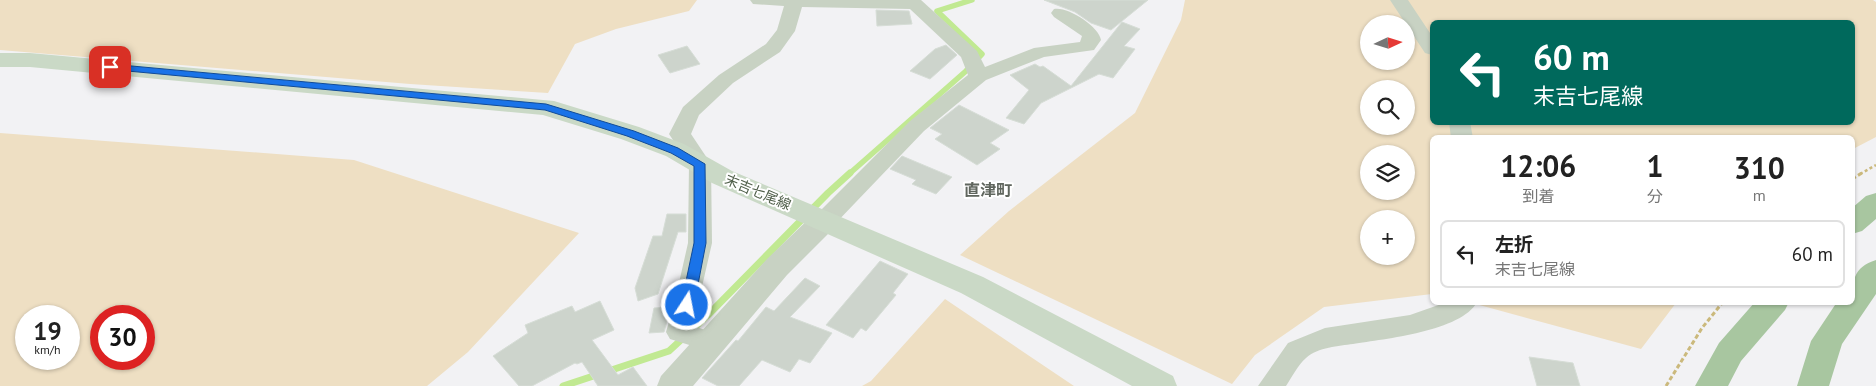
<!DOCTYPE html>
<html lang="ja">
<meta charset="utf-8">
<style>
body{margin:0;font-family:"PT Sans","Noto Sans JP",sans-serif;background:#f6f6f6;color:#222;height:100vh;display:flex;flex-direction:column;font-size:19px;white-space:nowrap}
*{box-sizing:border-box;margin:0}
p{font-size:16px;color:#767676}
.icon{flex:none;width:28px;height:28px;fill:none;stroke:currentColor;stroke-width:2;stroke-linecap:round;stroke-linejoin:round}
.map{position:relative;flex:1;overflow:hidden}
.drawer{position:absolute;left:1430px;top:135px;width:425px;height:170px;display:flex;flex-direction:column;background:#fff;border-radius:8px;box-shadow:0 1px 4px #0004}
.drawer>*{flex:none}
.top-card{position:absolute;left:1430px;top:20px;width:425px;height:105px;border-radius:8px;box-shadow:0 1px 4px #0004;background:#00695c;color:#fff;overflow:hidden}
.needle{width:32px;rotate:86deg}
.controls{position:absolute;left:1360px;top:15px;display:grid;gap:10px}
.controls a{display:grid;place-items:center;width:55px;height:55px;border-radius:50%;background:#fff;box-shadow:0 1px 4px #0004;font-size:25px}
.speed{position:absolute;left:15px;top:305px;display:flex;gap:10px;font-size:25px;font-weight:700;text-align:center}
.speed>*{display:grid;place-content:center;width:65px;height:65px;border-radius:50%;background:#fff;box-shadow:0 1px 4px #0004;line-height:1}
.speed small{font-size:12px;font-weight:400}
.speed .limit{border:8px solid #d22;background:#fff;color:#111}
.pin{position:absolute;display:grid;place-items:center;width:42px;height:42px;color:#fff;margin:-21px;border-radius:10px;box-shadow:0 2px 8px #0006}
.me{position:absolute;width:55px;margin:-28px;rotate:11deg;stroke-linejoin:round;filter:drop-shadow(0 0 4px #0008)}
.turn{display:flex;align-items:center;gap:18px;height:105px;padding:0 20px;font-size:22px}
.turn .icon{width:65px;height:65px;stroke-width:2.5}
.turn b{display:block;font-size:35px;line-height:42px}
.eta{display:flex;justify-content:space-evenly;align-items:center;height:85px;text-align:center}
.eta b{font-size:30px;font-weight:700;line-height:35px}
ul{padding:0;list-style:none}
li{display:flex;align-items:center;gap:15px;height:68px;margin:0 10px 8px;padding:0 10px;border:2px solid #e0e0e0;border-radius:8px}
li div{flex:1}
li b{display:block;font-size:19px}
li em{font-style:normal}
.map>svg:first-child{display:block}
.green{fill:#eedfc3;fill-rule:evenodd}
.lines{fill:none;stroke-linecap:round;stroke-linejoin:round}
.stream-far1{stroke:#c1e992;stroke-width:5.5}
.stream{stroke:#c1e992;stroke-width:7}
.building{fill:#cdd4cc;stroke:#d6ddd6}
.path-far1{stroke:#cbb97c;stroke-width:2.5;stroke-dasharray:3 2.5;stroke-linecap:butt}
.path{stroke:#cbb97c;stroke-width:3;stroke-dasharray:4.5 2.5;stroke-linecap:butt}
.minor{fill:#c8d2c3;fill-rule:evenodd}
.tertiary{fill:#c8d2c3;fill-rule:evenodd}
.secondary{fill:#cad9c6;fill-rule:evenodd}
.trunk{fill:#a8c6a0;fill-rule:evenodd}
.route{fill:#1a73e8;stroke:#114b97}
.labels{text-anchor:middle;stroke-width:4;stroke-linejoin:round;paint-order:stroke}
.street-label{font-size:14px;fill:#505f4a;stroke:#fff}
.quarter-label{font-size:16px;font-weight:bold;fill:#60665e;stroke:#fff}
</style>
<div class="map">
<svg width="1876" height="386" viewBox="0 0 1876 386">
<rect width="100%" height="100%" fill="#f2f2f4"/>
<path class="green" d="M 0,0 L 697,0 L 689,11 L 616,29 L 575,44 L 548,93 L 410,84 L 0,50 Z
M 1185,0 L 1873,0 L 1876,2 L 1876,137 L 1853,149 L 1852,138 L 1432,138 L 1432,294 L 1324,307 L 1255,355 L 1232,384 L 960,255 L 1009,211 L 1135,113 L 1181,20 ZM 1432,22 L 1852,22 L 1852,122 L 1432,122 ZM 1369,24 L 1406,24 L 1406,61 L 1369,61 ZM 1369,89 L 1406,89 L 1406,126 L 1369,126 ZM 1369,154 L 1406,154 L 1406,191 L 1369,191 ZM 1369,219 L 1406,219 L 1406,256 L 1369,256 Z
M 0,133 L 354,160 L 579,233 L 468,352 L 427,386 L 0,386 ZM 26,316 L 69,316 L 69,359 L 26,359 ZM 101,316 L 144,316 L 144,359 L 101,359 Z
M 945,299 L 1074,386 L 862,386 L 871,381 Z
M 1472,303 L 1676,303 L 1641,349 Z"/>
<g class="lines">
<path class="stream-far1" d="M 849,174 L 966,71 L 982,54 L 937,11 L 972,0"/>
<path class="stream" d="M 563,386 L 669,351 L 708,315 L 828,193 L 850,173"/>
</g>
<path class="building" d="M 1044,0 L 1148,0 L 1111,30 L 1091,23 L 1075,12 Z
M 876,10 L 909,11 L 912,24 L 877,26 Z
M 1122,22 L 1140,29 L 1124,46 L 1135,49 L 1113,78 L 1099,74 L 1041,103 L 1024,124 L 1006,118 L 1029,90 L 1010,75 L 1035,64 L 1040,67 L 1043,66 L 1071,86 Z
M 946,45 L 957,55 L 930,79 L 910,71 L 935,49 Z
M 687,46 L 700,64 L 670,73 L 658,55 Z
M 959,105 L 1009,130 L 990,143 L 1000,149 L 977,165 L 935,139 L 942,134 L 930,128 Z
M 902,156 L 952,177 L 936,194 L 912,184 L 916,180 L 890,169 Z
M 667,214 L 686,214 L 686,232 L 678,232 L 658,294 L 638,301 L 635,288 L 653,236 L 662,236 Z
M 880,261 L 908,274 L 893,293 L 896,295 L 866,331 L 861,328 L 853,338 L 826,325 Z
M 805,278 L 820,286 L 790,317 L 832,333 L 810,363 L 799,359 L 790,372 L 762,360 L 739,386 L 718,386 L 702,378 L 736,340 L 738,341 L 766,307 L 774,311 Z
M 600,301 L 614,330 L 592,340 L 618,375 L 633,367 L 647,386 L 598,386 L 582,362 L 577,364 L 575,363 L 532,386 L 519,386 L 493,356 L 528,333 L 525,325 L 572,306 L 575,312 Z
M 671,307 L 664,332 L 649,333 L 654,308 Z
M 1529,357 L 1573,363 L 1580,386 L 1537,386 Z"/>
<g class="lines">
<path class="path-far1" d="M 1860,174 L 1876,165"/>
<path class="path" d="M 1852,179 L 1862,173
M 1666,386 L 1702,328 L 1723,302"/>
<path class="minor" d="M 750,0 L 921,0 L 977,51 L 985,67 L 1034,48 L 1080,42 L 1082,36 L 1054,17 L 1051,13 L 1054,9 C 1067,6 1099,26 1101,40 L 1094,50 L 1044,57 L 986,80 L 924,131 L 833,226 L 825,228 L 817,226 L 813,220 L 817,214 L 910,121 L 968,75 L 961,57 L 910,9 L 802,7 L 795,31 L 780,52 L 733,83 L 699,115 L 691,134 L 711,164 L 712,243 L 693,326 L 721,335 L 725,342 L 721,349 L 712,352 L 670,339 L 666,332 L 674,305 L 688,243 L 689,164 L 669,134 L 683,107 L 719,75 L 766,44 L 777,30 L 784,6 L 753,4 Z
M 1390,0 L 1408,0 L 1432,36 L 1432,55 L 1425,53 Z
M 1449,122 L 1470,122 L 1473,138 L 1451,138 Z
M 1447,302 L 1477,302 C 1462,331 1384,339 1353,344 C 1339,346 1318,347 1306,358 C 1298,365 1292,377 1286,386 L 1258,386 L 1288,343 L 1325,328 L 1410,315 Z"/>
<path class="tertiary" d="M 825,210 L 835,213 L 839,220 L 835,227 L 787,275 L 693,386 L 657,386 L 661,376 L 767,259 L 815,213 Z"/>
<path class="secondary" d="M 0,53 L 30,53 L 554,101 L 639,127 L 684,144 L 732,171 L 983,277 L 1173,376 L 1177,386 L 1132,386 L 961,293 L 712,183 L 666,156 L 621,139 L 543,115 L 30,67 L 0,67 Z"/>
<path class="trunk" d="M 1876,193 L 1876,219 L 1862,231 L 1852,234 L 1852,208 L 1866,196 Z
M 1876,260 L 1876,294 L 1842,344 L 1829,386 L 1797,386 L 1811,341 L 1837,302 L 1852,302 C 1852,282 1853,267 1876,260 Z
M 1755,302 L 1789,302 L 1785,310 L 1741,361 L 1728,386 L 1695,386 L 1719,343 Z"/>
</g>
<path class="route" d="M 110,64 L 546,104 L 634,131 L 678,148 L 705,164 L 706,243 L 694,305 L 692,308 L 683,308 L 681,305 L 694,243 L 694,166 L 671,153 L 627,136 L 545,110 L 106,69 L 106,65 Z"/>
<g class="labels">
<g class="street-label">
<text transform="translate(758 192) rotate(23)" y="5">末吉七尾線</text>
</g>
<g class="quarter-label">
<text x="988" y="196">直津町</text>
</g>
</g>
</svg>
<div class="controls">
<a><svg class="needle" viewBox="-14 -14 28 28"><path d="M0-13l5 13h-10z" fill="#e53935"/><path d="M0 13l5-13h-10z" fill="#767676"/></svg></a>
<a><svg class="icon" aria-label="search" viewBox="0 0 24 24"><circle cx="10" cy="10" r="6"/><path d="M15 15l6 6"/></svg></a>
<a><svg class="icon" aria-label="layers" viewBox="0 0 24 24"><path d="M12 4l9 5-9 5-9-5zM3 14l9 5 9-5"/></svg></a>
<a>+</a>
</div>
<div class="speed"><div>19<small>km/h</small></div><div class="limit">30</div></div>
<div class="pin" style="left:110px;top:67px;background:#d93025"><svg class="icon" aria-label="arrive" viewBox="0 0 24 24"><path d="M6 21V4h12l-3 4 3 4H6"/></svg></div>
<svg class="me" style="left:687px;top:305px" viewBox="-20 -20 40 40"><circle r="17" fill="#1a73e8" stroke="#fff" stroke-width="3"/><path d="M0-11L8 9 0 5-8 9z" fill="#fff"/></svg>
<div class="top-card">
<div class="turn"><svg class="icon" aria-label="left" viewBox="0 0 24 24"><path d="M17 20v-9H6M10 6l-5 5 5 5"/></svg><div><b>60 m</b>末吉七尾線</div></div>
</div>
<section class="drawer">
<div class="eta">
<div><b>12:06</b><p>到着</p></div>
<div><b>1</b><p>分</p></div>
<div><b>310</b><p>m</p></div>
</div>
<ul>
<li><svg class="icon" aria-label="left" viewBox="0 0 24 24"><path d="M17 20v-9H6M10 6l-5 5 5 5"/></svg><div><b>左折</b><p>末吉七尾線</p></div><em>60 m</em></li>
</ul>
</section>
</div>
